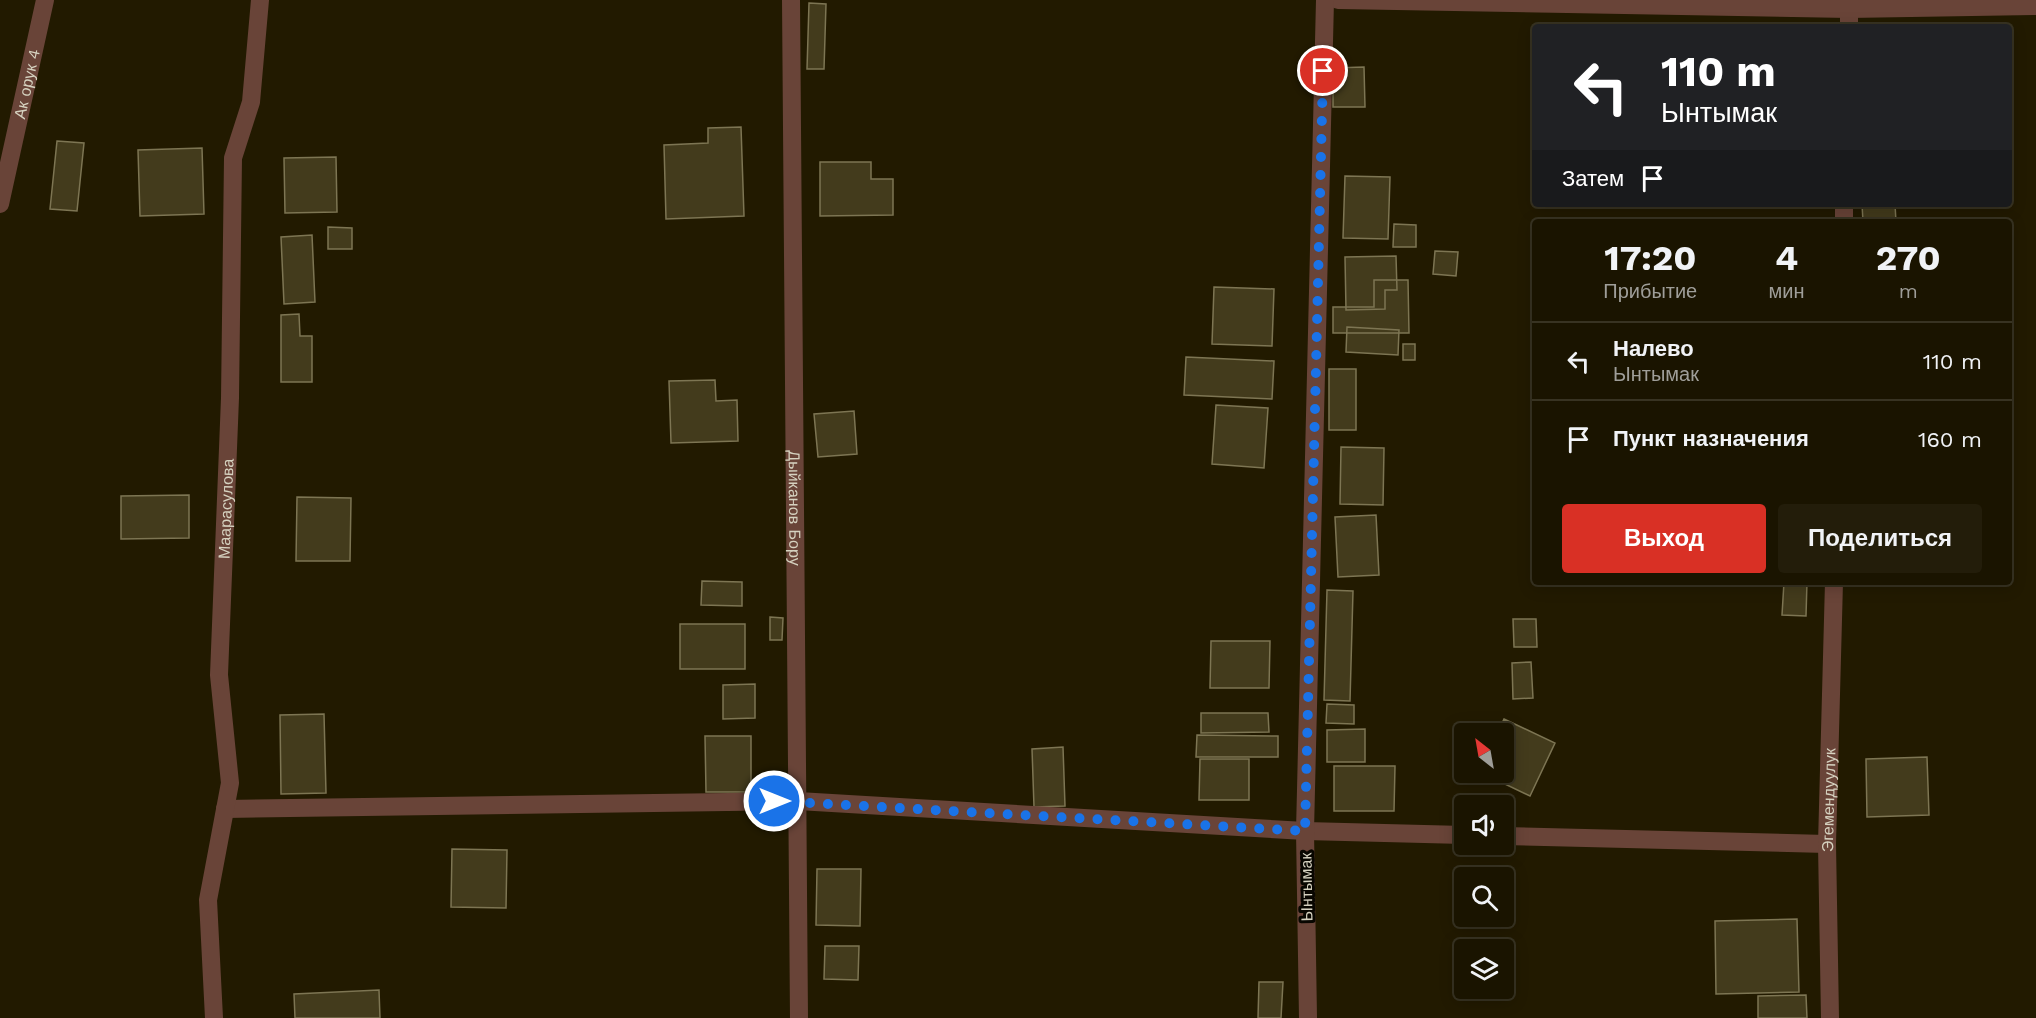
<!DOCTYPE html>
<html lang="ru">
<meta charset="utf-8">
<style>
body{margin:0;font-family:"Work Sans",sans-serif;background:#231d0a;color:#f1f3f6;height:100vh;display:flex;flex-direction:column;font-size:22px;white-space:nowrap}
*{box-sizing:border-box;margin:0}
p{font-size:20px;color:#9f9e99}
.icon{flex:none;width:33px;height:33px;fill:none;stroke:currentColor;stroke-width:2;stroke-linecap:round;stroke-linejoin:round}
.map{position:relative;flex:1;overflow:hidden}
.drawer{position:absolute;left:1532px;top:219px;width:480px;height:366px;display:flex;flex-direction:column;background:#1a1400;border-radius:6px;box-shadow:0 3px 15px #0003,0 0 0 2px #383322}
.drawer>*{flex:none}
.guide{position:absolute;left:1532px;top:24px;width:480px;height:183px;border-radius:6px;box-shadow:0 3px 15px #0003,0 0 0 2px #383322;background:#202124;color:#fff;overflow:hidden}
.needle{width:39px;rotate:329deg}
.fabs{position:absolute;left:1454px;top:723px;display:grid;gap:12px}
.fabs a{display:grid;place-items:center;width:60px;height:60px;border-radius:6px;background:#1a1400;box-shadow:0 3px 15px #0003,0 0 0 2px #383322;font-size:30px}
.pin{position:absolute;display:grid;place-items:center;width:51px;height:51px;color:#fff;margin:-26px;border:3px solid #fff;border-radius:50%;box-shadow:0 2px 6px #0007}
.me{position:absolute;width:66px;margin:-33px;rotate:90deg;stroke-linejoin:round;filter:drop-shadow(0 0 4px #0008)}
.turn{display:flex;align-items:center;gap:21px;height:126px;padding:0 30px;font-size:27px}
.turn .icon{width:78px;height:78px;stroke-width:2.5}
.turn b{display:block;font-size:42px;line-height:51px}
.then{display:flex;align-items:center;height:57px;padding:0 30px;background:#0003;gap:12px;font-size:22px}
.eta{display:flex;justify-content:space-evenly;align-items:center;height:102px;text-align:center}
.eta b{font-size:36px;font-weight:700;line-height:42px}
.primary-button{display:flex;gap:12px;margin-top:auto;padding:12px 30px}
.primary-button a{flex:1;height:69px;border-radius:6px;background:#d93025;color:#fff;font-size:24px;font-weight:700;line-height:69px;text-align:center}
.primary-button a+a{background:#231d0a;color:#f1f3f6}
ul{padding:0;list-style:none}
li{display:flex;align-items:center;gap:18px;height:78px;padding:0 30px;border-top:2px solid #383322}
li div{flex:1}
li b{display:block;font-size:22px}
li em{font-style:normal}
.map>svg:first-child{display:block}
.building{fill:#433b1c;stroke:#7d7553;stroke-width:1.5}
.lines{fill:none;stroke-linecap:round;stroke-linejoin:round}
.street{stroke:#694438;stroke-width:18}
.route{stroke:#1a73e8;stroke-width:10;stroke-dasharray:0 18}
.labels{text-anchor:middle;stroke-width:6;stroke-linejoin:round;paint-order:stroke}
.street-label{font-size:16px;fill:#d6d2c0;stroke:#080600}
</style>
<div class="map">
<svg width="2036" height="1018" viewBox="0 0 2036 1018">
<rect width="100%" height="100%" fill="#221a00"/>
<path class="building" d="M 809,3 L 826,4 L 824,69 L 807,69 Z
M 1364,67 L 1365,107 L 1333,107 L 1333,68 Z
M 741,127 L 744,216 L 666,219 L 664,145 L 708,143 L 708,128 Z
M 57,141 L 84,143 L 77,211 L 50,209 Z
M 202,148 L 204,214 L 140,216 L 138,150 Z
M 336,157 L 337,212 L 285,213 L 284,158 Z
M 820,162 L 871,162 L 871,179 L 893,179 L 893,215 L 820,216 Z
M 1345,176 L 1390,177 L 1388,239 L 1343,238 Z
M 1862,204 L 1895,204 L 1896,222 L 1863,222 Z
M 1394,224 L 1416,225 L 1416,247 L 1393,247 Z
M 328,227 L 352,228 L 352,249 L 328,249 Z
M 312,235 L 315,302 L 284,304 L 281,237 Z
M 1435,251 L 1458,252 L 1456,276 L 1433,274 Z
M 1396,256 L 1397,290 L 1385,290 L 1385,309 L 1346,310 L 1345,257 Z
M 1374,280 L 1408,280 L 1409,333 L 1333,333 L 1333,307 L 1374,307 Z
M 1214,287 L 1274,289 L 1272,346 L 1212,344 Z
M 299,314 L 300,336 L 312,336 L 312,382 L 281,382 L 281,315 Z
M 1347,327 L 1399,330 L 1398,355 L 1346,352 Z
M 1403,344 L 1415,344 L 1415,360 L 1403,360 Z
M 1186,357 L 1274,361 L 1272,399 L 1184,395 Z
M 1329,369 L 1356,369 L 1356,430 L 1329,430 Z
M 715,380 L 716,401 L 737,400 L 738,441 L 671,443 L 669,381 Z
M 1216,405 L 1268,408 L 1264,468 L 1212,464 Z
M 854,411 L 857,454 L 818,457 L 814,414 Z
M 1341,447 L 1384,448 L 1383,505 L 1340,504 Z
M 189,495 L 189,538 L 121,539 L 121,496 Z
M 297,497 L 351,498 L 350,561 L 296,561 Z
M 1376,515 L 1379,575 L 1338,577 L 1335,517 Z
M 702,581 L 742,582 L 742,606 L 701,605 Z
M 1784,582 L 1807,582 L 1806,616 L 1782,615 Z
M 1327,590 L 1353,591 L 1350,701 L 1324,700 Z
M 770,617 L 783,618 L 782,640 L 770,640 Z
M 1513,619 L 1536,619 L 1537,647 L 1514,647 Z
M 680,624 L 745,624 L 745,669 L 680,669 Z
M 1211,641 L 1270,641 L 1269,688 L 1210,688 Z
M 1531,662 L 1533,698 L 1513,699 L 1512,663 Z
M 755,684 L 755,718 L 723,719 L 723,685 Z
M 1327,704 L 1354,705 L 1354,724 L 1326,723 Z
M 1201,713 L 1268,713 L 1269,732 L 1201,733 Z
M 324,714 L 326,793 L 281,794 L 280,715 Z
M 1504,719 L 1555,743 L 1530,796 L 1480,772 L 1503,772 L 1503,734 L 1497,734 Z
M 1365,729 L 1365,762 L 1327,762 L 1327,730 Z
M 1197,735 L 1278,736 L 1278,757 L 1196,757 Z
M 705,736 L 751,736 L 751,792 L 706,792 Z
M 1063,747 L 1065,806 L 1034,807 L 1032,749 Z
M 1927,757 L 1929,815 L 1867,817 L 1866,759 Z
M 1200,759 L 1249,759 L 1249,800 L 1199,800 Z
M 1334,766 L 1395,766 L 1394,811 L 1334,811 Z
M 452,849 L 507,850 L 506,908 L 451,907 Z
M 817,869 L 861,869 L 860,926 L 816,925 Z
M 1797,919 L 1799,992 L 1716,994 L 1715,921 Z
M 825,946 L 859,946 L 858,980 L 824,979 Z
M 1259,982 L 1283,982 L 1281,1018 L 1258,1018 Z
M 379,990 L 380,1018 L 295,1018 L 294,994 Z
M 1806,995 L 1807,1018 L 1758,1018 L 1758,996 Z"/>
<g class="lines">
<g class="street">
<path id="s1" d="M 791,0 L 799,1018"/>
<path d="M 1338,0 L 1849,9 L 2036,6"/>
<path d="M 1849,27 L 1849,0"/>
<path id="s2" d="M 0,204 L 45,0"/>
<path d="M 1844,222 L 1844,204"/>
<path d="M 225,809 L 798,801 L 1305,831 L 1464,835"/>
<path d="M 1503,836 L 1827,844"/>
<path id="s3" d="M 214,1018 L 208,900 L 230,783 L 219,675 L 230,398 L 233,158 L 251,102 L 260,0"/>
<path d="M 1308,1018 L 1305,831 L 1325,0"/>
<path id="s4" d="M 1830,1018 L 1827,844 L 1834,582"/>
</g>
</g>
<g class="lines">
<path class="route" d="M 774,801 L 1305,831 L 1323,71"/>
</g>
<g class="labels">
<g class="street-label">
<text dy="6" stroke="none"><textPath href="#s2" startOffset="123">Ак орук 4</textPath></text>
<text dy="6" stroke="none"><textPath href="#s3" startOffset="512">Маарасулова</textPath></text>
<text dy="6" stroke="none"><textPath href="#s1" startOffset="508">Дыйканов Бору</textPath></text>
<text dy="6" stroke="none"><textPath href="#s4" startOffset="218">Эгемендуулук</textPath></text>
<text transform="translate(1306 887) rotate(-91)" y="6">Ынтымак</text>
</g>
</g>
</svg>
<div class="fabs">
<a><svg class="needle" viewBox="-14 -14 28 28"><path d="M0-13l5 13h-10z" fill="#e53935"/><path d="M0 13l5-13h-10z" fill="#9f9e99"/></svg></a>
<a><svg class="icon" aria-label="sound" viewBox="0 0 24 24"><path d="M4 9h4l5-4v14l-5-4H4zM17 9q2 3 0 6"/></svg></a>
<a><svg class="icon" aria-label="search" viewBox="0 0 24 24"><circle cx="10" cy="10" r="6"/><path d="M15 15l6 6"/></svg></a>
<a><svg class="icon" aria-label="layers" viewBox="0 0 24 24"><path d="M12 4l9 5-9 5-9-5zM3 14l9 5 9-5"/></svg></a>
</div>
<div class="pin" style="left:1323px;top:71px;background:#d93025"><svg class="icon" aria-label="arrive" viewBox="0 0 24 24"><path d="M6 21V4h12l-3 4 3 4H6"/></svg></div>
<svg class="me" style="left:774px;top:801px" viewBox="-20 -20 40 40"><circle r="17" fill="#1a73e8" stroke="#fff" stroke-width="3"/><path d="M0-11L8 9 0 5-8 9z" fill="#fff"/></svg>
<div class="guide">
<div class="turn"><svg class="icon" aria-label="left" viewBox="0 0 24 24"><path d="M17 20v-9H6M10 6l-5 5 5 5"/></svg><div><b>110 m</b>Ынтымак</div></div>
<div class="then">Затем<svg class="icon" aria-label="arrive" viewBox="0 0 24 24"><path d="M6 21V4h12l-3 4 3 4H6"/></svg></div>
</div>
<section class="drawer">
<div class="eta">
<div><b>17:20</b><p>Прибытие</p></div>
<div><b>4</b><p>мин</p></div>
<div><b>270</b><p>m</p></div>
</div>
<ul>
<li><svg class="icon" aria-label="left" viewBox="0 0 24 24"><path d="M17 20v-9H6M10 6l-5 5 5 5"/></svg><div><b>Налево</b><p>Ынтымак</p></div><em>110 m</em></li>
<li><svg class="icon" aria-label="arrive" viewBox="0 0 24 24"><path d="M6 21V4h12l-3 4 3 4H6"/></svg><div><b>Пункт назначения</b></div><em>160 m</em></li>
</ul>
<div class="primary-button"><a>Выход</a><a>Поделиться</a></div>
</section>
</div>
